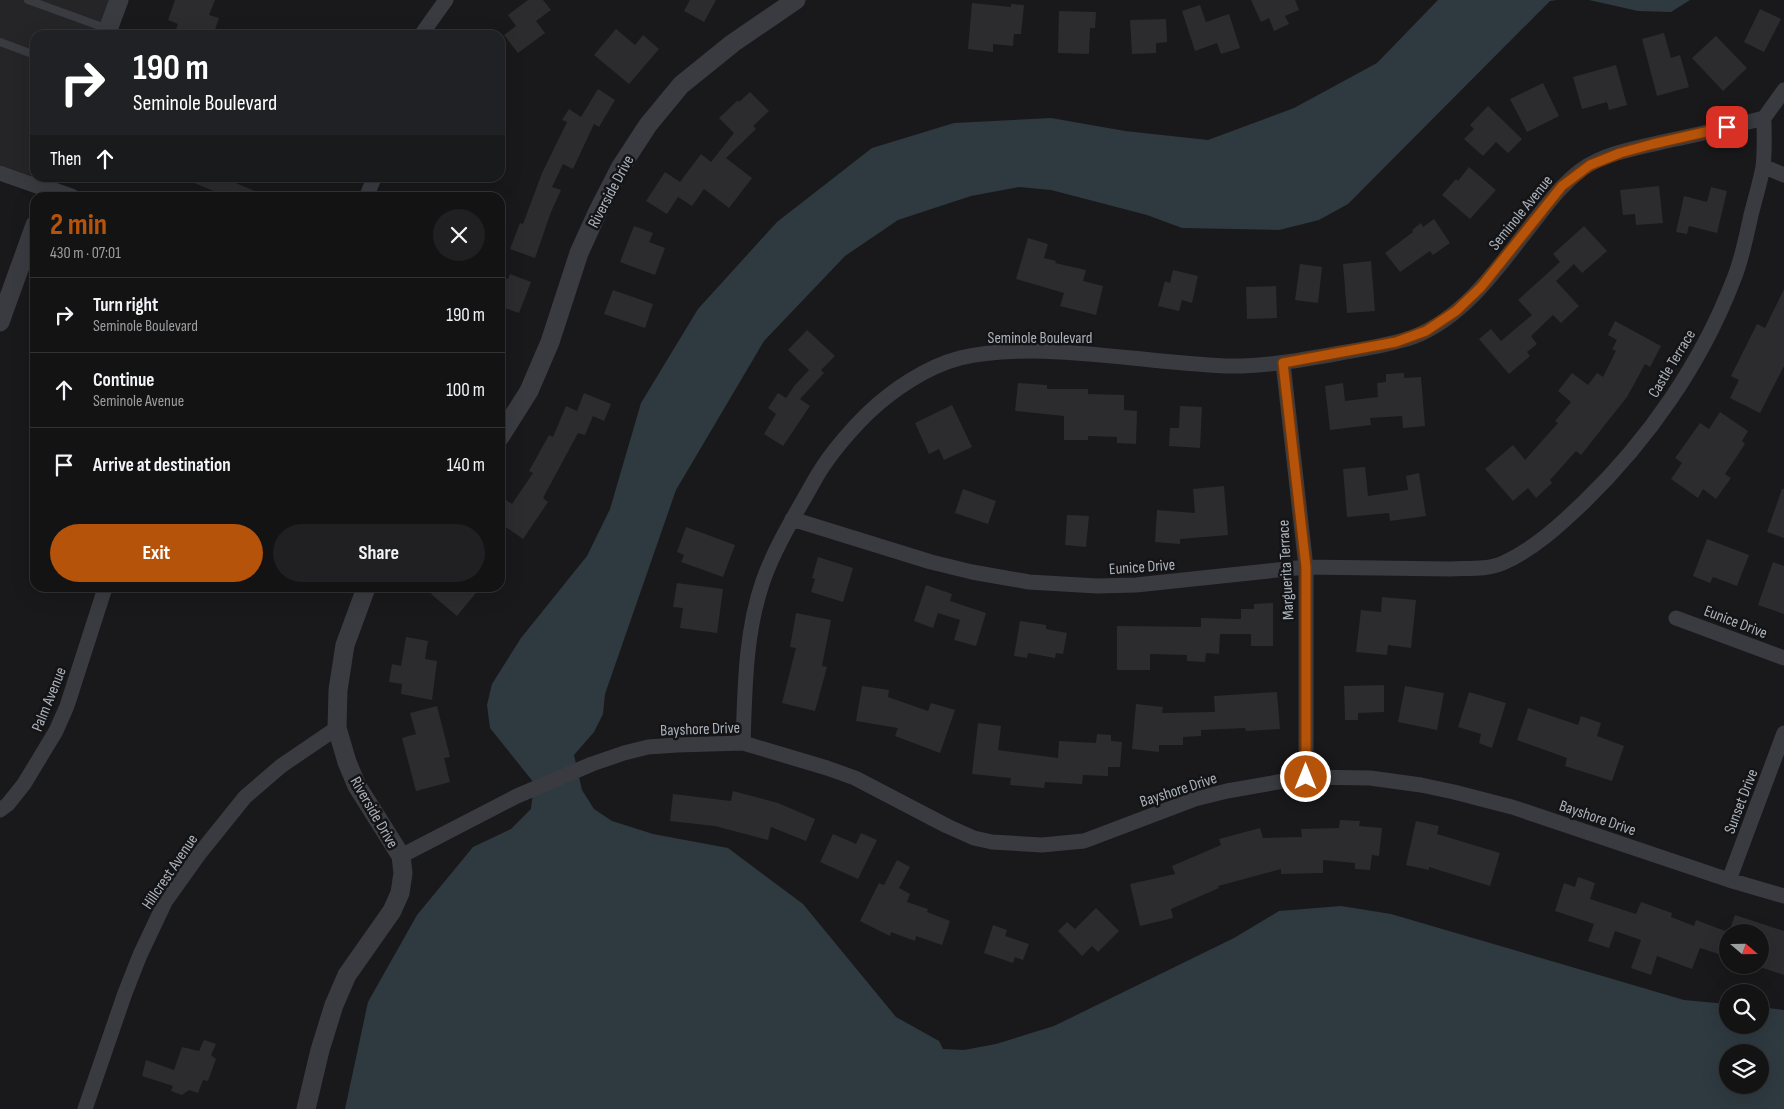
<!DOCTYPE html>
<meta charset="utf-8">
<style>
body{margin:0;font-family:"Sofia Sans Condensed",sans-serif;background:#202022;color:#f1f3f6;height:100vh;display:flex;flex-direction:column;font-size:19px;white-space:nowrap}
*{box-sizing:border-box;margin:0}
p{font-size:16px;color:#9d9ea0}
.icon{flex:none;width:28px;height:28px;fill:none;stroke:currentColor;stroke-width:2;stroke-linecap:round;stroke-linejoin:round}
.map{position:relative;flex:1;overflow:hidden}
.side{position:absolute;left:30px;top:192px;width:475px;height:400px;display:flex;flex-direction:column;background:#131314;border-radius:15px;box-shadow:0 5px 20px #0002,0 0 0 1px #323234}
.side>*{flex:none}
.guide{position:absolute;left:30px;top:30px;width:475px;height:152px;border-radius:15px;box-shadow:0 5px 20px #0002,0 0 0 1px #323234;background:#202124;color:#fff;overflow:hidden}
.needle{width:32px;rotate:110deg}
.tools{position:absolute;left:1719px;top:924px;display:grid;gap:10px}
.tools a{display:grid;place-items:center;width:50px;height:50px;border-radius:50%;background:#131314;box-shadow:0 5px 20px #0002,0 0 0 1px #323234;font-size:25px}
.pin{position:absolute;display:grid;place-items:center;width:42px;height:42px;color:#fff;margin:-21px;border-radius:10px;box-shadow:0 2px 8px #0006}
.me{position:absolute;width:55px;margin:-28px;rotate:0deg;stroke-linejoin:round;filter:drop-shadow(0 0 4px #0008)}
.turn{display:flex;align-items:center;gap:18px;height:105px;padding:0 20px;font-size:22px}
.turn .icon{width:65px;height:65px;stroke-width:2.5}
.turn b{display:block;font-size:35px;line-height:42px}
.then{display:flex;align-items:center;height:48px;padding:0 20px;background:#0003;gap:10px;font-size:19px}
.round{display:grid;place-items:center;flex:none;width:52px;height:52px;border-radius:26px;background:#202022}
.overview{display:flex;align-items:center;justify-content:space-between;height:85px;padding:0 20px}
h1{font-size:30px;font-weight:700;line-height:38px;color:#b45309}
.cta{display:flex;gap:10px;margin-top:auto;padding:10px 20px}
.cta a{flex:1;height:58px;border-radius:30px;background:#b45309;color:#fff;font-size:20px;font-weight:700;line-height:58px;text-align:center}
.cta a+a{background:#202022;color:#f1f3f6}
ul{padding:0;list-style:none}
li{display:flex;align-items:center;gap:15px;height:75px;padding:0 20px;border-top:1px solid #323234}
li div{flex:1}
li b{display:block;font-size:19px}
li em{font-style:normal}
.map>svg:first-child{display:block}
.built{fill:#252528}
.water{fill:#2e3a40;fill-rule:evenodd}
.building{fill:#2c2c2f}
.lines{fill:none;stroke-linecap:round;stroke-linejoin:round}
.service{stroke:#3a3b40;stroke-width:8}
.minor{stroke:#3a3b40;stroke-width:15}
.tertiary{stroke:#3a3b40;stroke-width:19}
.route-casing{stroke:#753606;stroke-width:12}
.route{stroke:#b45309;stroke-width:9}
.labels{text-anchor:middle;stroke-width:5;stroke-linejoin:round;paint-order:stroke}
.street-label{font-size:16px;fill:#abb2bb;stroke:#141416}
</style>
<div class="map">
<svg width="1784" height="1109" viewBox="0 0 1784 1109">
<rect width="100%" height="100%" fill="#19191b"/>
<path class="built" d="M 0,0 L 110,0 L 97,35 L 35,35 L 35,177 L 0,165 Z"/>
<path class="water" d="M 1438,0 L 1557,0 L 1550,1 L 1348,204 L 1319,220 L 1279,230 L 1182,228 L 1147,215 L 1051,190 L 1019,187 L 971,196 L 898,220 L 845,256 L 764,341 L 676,490 L 605,694 L 603,714 L 594,732 L 574,755 L 582,790 L 594,809 L 612,821 L 653,834 L 728,848 L 803,904 L 896,1017 L 939,1041 L 943,1049 L 964,1050 L 996,1044 L 1054,1026 L 1234,938 L 1279,911 L 1341,906 L 1391,914 L 1684,1000 L 1727,1004 L 1728,1025 L 1760,1025 L 1760,1007 L 1784,1010 L 1784,1109 L 345,1109 L 368,1002 L 417,915 L 473,847 L 511,829 L 531,809 L 534,783 L 490,728 L 487,705 L 492,684 L 521,638 L 587,556 L 610,509 L 641,403 L 698,309 L 777,222 L 872,148 L 954,123 L 1051,118 L 1125,131 L 1208,140 L 1294,108 L 1377,63 ZM 1728,1052 L 1760,1052 L 1760,1085 L 1728,1085 Z
M 1589,0 L 1690,0 L 1671,12 L 1638,11 Z"/>
<path class="building" d="M 175,0 L 215,0 L 209,15 L 219,18 L 213,35 L 174,35 L 178,24 L 168,20 Z
M 528,0 L 543,0 L 551,10 L 536,21 L 545,33 L 518,53 L 504,35 L 516,26 L 508,15 Z
M 690,0 L 716,0 L 704,22 L 684,11 Z
M 1251,0 L 1295,0 L 1299,10 L 1285,16 L 1289,24 L 1274,31 L 1269,18 L 1261,22 Z
M 972,3 L 1011,7 L 1011,4 L 1024,5 L 1021,34 L 1014,34 L 1013,46 L 993,44 L 993,52 L 968,49 Z
M 1200,5 L 1206,22 L 1229,14 L 1240,48 L 1221,54 L 1217,43 L 1195,51 L 1182,11 Z
M 1760,9 L 1781,19 L 1764,52 L 1744,42 Z
M 1059,11 L 1096,12 L 1095,28 L 1090,28 L 1089,54 L 1058,53 Z
M 1166,19 L 1167,42 L 1156,43 L 1156,53 L 1132,54 L 1130,20 Z
M 616,29 L 635,45 L 643,35 L 659,49 L 629,84 L 594,55 Z
M 1664,33 L 1671,58 L 1680,55 L 1689,87 L 1657,96 L 1642,39 Z
M 1716,36 L 1747,68 L 1723,91 L 1692,58 Z
M 1616,65 L 1627,105 L 1609,110 L 1607,102 L 1582,109 L 1573,77 Z
M 1543,83 L 1559,116 L 1527,132 L 1510,99 Z
M 598,89 L 615,100 L 599,127 L 594,124 L 573,169 L 563,164 L 552,187 L 561,190 L 551,212 L 535,258 L 510,249 L 520,223 L 523,224 L 542,173 L 567,122 L 562,120 L 569,109 L 581,117 Z
M 750,92 L 769,111 L 753,126 L 756,129 L 726,158 L 752,178 L 729,208 L 704,189 L 692,206 L 678,197 L 667,214 L 646,201 L 665,172 L 680,182 L 701,154 L 711,162 L 734,133 L 719,118 L 738,100 L 739,102 Z
M 1488,106 L 1522,139 L 1508,153 L 1496,142 L 1483,156 L 1464,139 L 1474,129 L 1470,125 Z
M 1469,167 L 1496,190 L 1470,219 L 1442,195 L 1456,179 L 1458,181 Z
M 182,178 L 224,178 L 271,198 L 220,198 L 221,194 Z
M 1659,186 L 1663,223 L 1636,225 L 1635,214 L 1623,215 L 1620,190 Z
M 1711,187 L 1727,191 L 1717,233 L 1689,226 L 1687,234 L 1676,232 L 1684,196 L 1707,202 Z
M 1434,219 L 1450,243 L 1433,255 L 1430,251 L 1400,272 L 1385,253 L 1413,232 L 1412,230 L 1421,223 L 1423,227 Z
M 634,226 L 653,233 L 649,242 L 665,248 L 655,275 L 620,262 Z
M 1584,226 L 1607,251 L 1582,273 L 1574,264 L 1556,281 L 1579,306 L 1561,323 L 1553,315 L 1531,336 L 1537,344 L 1527,352 L 1530,356 L 1509,374 L 1479,339 L 1491,329 L 1501,341 L 1532,315 L 1518,300 L 1560,262 L 1553,254 Z
M 1028,238 L 1048,244 L 1044,258 L 1056,261 L 1055,263 L 1086,270 L 1083,281 L 1103,286 L 1096,315 L 1060,306 L 1064,293 L 1016,279 Z
M 1371,261 L 1375,311 L 1347,313 L 1343,264 Z
M 1300,264 L 1322,267 L 1318,303 L 1295,300 Z
M 1173,270 L 1198,276 L 1192,303 L 1182,300 L 1179,311 L 1158,306 L 1165,281 L 1170,283 Z
M 510,274 L 531,282 L 519,313 L 500,306 L 500,276 L 508,279 Z
M 1276,286 L 1277,318 L 1247,319 L 1246,287 Z
M 1784,289 L 1784,366 L 1760,413 L 1730,398 L 1739,380 L 1731,376 L 1757,324 L 1765,328 Z
M 613,290 L 653,304 L 645,328 L 604,314 Z
M 1615,321 L 1661,346 L 1650,367 L 1645,364 L 1627,397 L 1581,455 L 1576,451 L 1550,480 L 1552,483 L 1536,498 L 1528,488 L 1513,501 L 1485,469 L 1513,445 L 1525,460 L 1558,423 L 1555,421 L 1571,402 L 1558,391 L 1572,373 L 1588,385 L 1597,373 L 1603,377 L 1616,351 L 1612,349 L 1617,340 L 1608,335 Z
M 807,330 L 835,356 L 821,370 L 824,373 L 800,399 L 810,406 L 783,446 L 764,434 L 776,414 L 768,408 L 778,393 L 786,398 L 795,385 L 809,370 L 788,350 Z
M 1404,373 L 1404,378 L 1421,377 L 1425,426 L 1403,428 L 1402,416 L 1370,418 L 1371,425 L 1330,430 L 1325,386 L 1343,383 L 1345,401 L 1378,397 L 1377,383 L 1386,382 L 1386,374 Z
M 1018,383 L 1047,385 L 1047,389 L 1088,389 L 1088,394 L 1124,395 L 1124,410 L 1137,411 L 1136,444 L 1117,443 L 1117,437 L 1088,436 L 1088,440 L 1064,440 L 1064,416 L 1015,411 Z
M 584,393 L 611,404 L 604,421 L 593,416 L 585,435 L 578,433 L 543,498 L 548,502 L 523,539 L 500,523 L 500,509 L 506,500 L 512,504 L 533,473 L 529,471 L 549,435 L 553,437 L 566,406 L 577,411 Z
M 952,405 L 972,447 L 944,460 L 939,449 L 929,454 L 915,423 Z
M 1180,406 L 1202,407 L 1200,448 L 1169,446 L 1170,428 L 1179,428 Z
M 1720,412 L 1748,431 L 1742,441 L 1745,444 L 1725,474 L 1731,478 L 1716,499 L 1703,489 L 1698,498 L 1671,479 L 1682,463 L 1675,458 L 1700,423 L 1709,429 Z
M 1365,467 L 1368,496 L 1408,490 L 1406,476 L 1419,473 L 1426,516 L 1390,521 L 1389,513 L 1347,517 L 1343,469 Z
M 1224,486 L 1228,535 L 1180,539 L 1180,544 L 1155,542 L 1157,510 L 1195,513 L 1193,489 Z
M 963,489 L 996,501 L 988,524 L 955,513 Z
M 1782,489 L 1784,489 L 1784,538 L 1767,532 Z
M 1067,515 L 1089,516 L 1086,547 L 1065,545 Z
M 686,527 L 735,545 L 723,577 L 681,562 L 684,555 L 677,552 Z
M 1707,539 L 1749,555 L 1737,586 L 1713,577 L 1710,583 L 1693,576 Z
M 818,557 L 853,568 L 843,602 L 811,592 L 815,579 L 812,578 Z
M 1773,562 L 1784,566 L 1784,614 L 1758,605 Z
M 677,583 L 723,589 L 717,633 L 680,628 L 683,608 L 673,607 Z
M 926,585 L 952,594 L 950,601 L 986,613 L 976,646 L 954,640 L 960,620 L 938,613 L 933,628 L 914,621 Z
M 437,588 L 480,588 L 457,616 L 431,594 Z
M 1382,597 L 1416,600 L 1411,648 L 1388,645 L 1387,655 L 1356,652 L 1361,610 L 1381,612 Z
M 1273,603 L 1273,646 L 1251,646 L 1251,634 L 1220,634 L 1219,654 L 1206,653 L 1205,662 L 1187,661 L 1187,655 L 1150,654 L 1150,670 L 1117,670 L 1117,626 L 1201,627 L 1201,618 L 1241,619 L 1241,609 L 1254,609 L 1254,604 Z
M 796,613 L 831,620 L 822,666 L 827,667 L 815,711 L 782,703 L 796,648 L 790,647 Z
M 1020,621 L 1046,625 L 1046,629 L 1067,633 L 1063,654 L 1056,653 L 1055,658 L 1028,653 L 1027,658 L 1014,656 Z
M 406,637 L 428,641 L 425,659 L 437,661 L 432,700 L 401,694 L 402,684 L 389,682 L 392,664 L 401,666 Z
M 1384,685 L 1384,712 L 1358,713 L 1358,720 L 1345,720 L 1344,686 Z
M 862,686 L 889,690 L 888,697 L 928,711 L 931,703 L 955,710 L 940,753 L 895,736 L 898,728 L 856,721 Z
M 1405,686 L 1444,693 L 1437,730 L 1398,722 Z
M 1277,692 L 1280,729 L 1246,731 L 1245,728 L 1201,730 L 1201,736 L 1183,737 L 1183,745 L 1159,745 L 1159,752 L 1132,749 L 1136,704 L 1163,707 L 1162,713 L 1215,712 L 1214,696 Z
M 1469,692 L 1506,703 L 1492,748 L 1479,743 L 1481,734 L 1458,727 Z
M 437,706 L 450,757 L 444,758 L 450,782 L 416,791 L 402,738 L 416,734 L 410,713 Z
M 1528,708 L 1578,725 L 1581,716 L 1601,723 L 1597,736 L 1624,746 L 1612,781 L 1565,766 L 1567,758 L 1517,740 Z
M 978,723 L 1001,726 L 998,750 L 1058,758 L 1059,741 L 1096,743 L 1097,734 L 1111,735 L 1111,741 L 1122,742 L 1120,767 L 1108,767 L 1108,776 L 1083,775 L 1082,784 L 1045,782 L 1044,788 L 1010,785 L 1011,778 L 972,774 Z
M 733,791 L 778,803 L 815,819 L 806,841 L 771,827 L 768,840 L 715,826 L 670,821 L 673,794 L 731,801 Z
M 1340,820 L 1360,821 L 1359,826 L 1382,828 L 1379,856 L 1372,855 L 1370,870 L 1355,869 L 1355,863 L 1323,860 L 1323,873 L 1281,874 L 1281,869 L 1218,886 L 1219,888 L 1171,909 L 1173,918 L 1140,926 L 1130,884 L 1175,874 L 1172,866 L 1221,845 L 1219,839 L 1260,828 L 1263,838 L 1302,837 L 1301,829 L 1339,828 Z
M 1416,821 L 1439,826 L 1437,834 L 1500,853 L 1490,886 L 1429,867 L 1429,870 L 1406,865 Z
M 861,833 L 877,840 L 858,879 L 820,862 L 833,834 L 856,844 Z
M 897,860 L 910,867 L 899,888 L 910,894 L 907,902 L 928,909 L 927,912 L 950,921 L 942,945 L 916,936 L 915,941 L 891,932 L 890,936 L 860,921 L 879,883 L 884,885 Z
M 1578,877 L 1595,883 L 1590,899 L 1636,914 L 1641,902 L 1672,913 L 1671,917 L 1694,926 L 1696,920 L 1728,932 L 1728,957 L 1700,948 L 1692,969 L 1657,956 L 1651,975 L 1631,968 L 1641,940 L 1615,931 L 1609,948 L 1588,941 L 1594,924 L 1555,911 L 1564,883 L 1575,887 Z
M 1096,908 L 1119,931 L 1098,952 L 1092,946 L 1082,956 L 1058,931 L 1067,922 L 1075,929 Z
M 1735,915 L 1784,931 L 1784,975 L 1760,967 L 1760,932 L 1729,932 Z
M 993,925 L 1007,930 L 1005,936 L 1029,944 L 1023,960 L 1015,957 L 1013,963 L 984,953 Z
M 204,1040 L 216,1044 L 211,1055 L 216,1059 L 208,1081 L 203,1080 L 198,1093 L 189,1090 L 182,1095 L 171,1091 L 173,1086 L 142,1076 L 146,1060 L 174,1070 L 182,1047 L 199,1051 Z"/>
<g class="lines">
<path class="service" d="M 28,0 L 108,29
M 0,42 L 35,55"/>
<path class="minor" d="M 421,35 L 446,0
M 1764,118 L 1784,90
M 1763,166 L 1784,175
M 0,173 L 48,190
M 366,198 L 374,178
M 1283,363 L 1306,567 L 1306,777
M 792,519 L 931,562 L 972,572 L 1029,582 L 1097,586 L 1136,585 L 1306,567 L 1450,569 C 1467,568 1487,570 1503,563 C 1534,549 1560,525 1584,502 C 1648,440 1701,364 1733,281 C 1742,260 1746,237 1751,215 C 1755,199 1760,183 1763,167 C 1765,152 1764,134 1764,118
M 1676,618 L 1784,658
M 743,743 C 745,688 745,633 763,581 C 775,547 795,515 813,483 C 827,457 846,435 867,414 C 892,390 926,367 960,358 C 984,352 1009,351 1034,351 C 1098,352 1161,363 1225,366 C 1263,367 1302,360 1340,353 C 1364,349 1390,345 1413,337 C 1468,316 1504,259 1539,215 C 1552,198 1564,183 1581,170 C 1606,152 1642,147 1671,140 C 1702,134 1733,126 1764,118
M 0,810 L 8,804 L 24,784 L 56,731 L 67,706 L 105,588
M 401,856 L 517,796 L 592,764 L 624,753 L 648,747 L 677,745 L 743,743 L 827,768 L 855,778 L 947,826 L 974,838 L 992,842 L 1042,845 L 1084,841 L 1195,799 L 1227,791 L 1306,777 L 1370,778 L 1421,785 L 1454,792 L 1512,807 L 1729,880 L 1784,896
M 1729,880 L 1784,733
M 85,1109 L 125,993 L 140,955 L 165,902 L 200,853 L 245,797 L 281,766 L 337,728"/>
<path class="tertiary" d="M 106,35 L 119,0
M 48,190 L 71,198
M 0,322 L 35,225
M 500,437 L 529,391 L 550,342 L 579,253 L 598,211 L 620,168 L 648,125 L 681,85 L 733,43 L 796,0
M 306,1109 L 320,1050 L 334,1005 L 347,975 L 392,911 L 400,893 L 403,873 L 401,856 L 357,786 L 347,762 L 337,728 L 338,690 L 345,645 L 366,588"/>
</g>
<g class="lines">
<g class="route-casing">
<path id="route" d="M 1306,777 L 1306,567 L 1283,363 L 1396,342 L 1426,331 L 1456,311 L 1481,287 L 1562,186 L 1590,165 L 1620,153 L 1653,144 L 1727,127"/>
</g>
<use href="#route" class="route"/>
</g>
<g class="labels">
<g class="street-label">
<text transform="translate(610 191) rotate(-62)" y="6">Riverside Drive</text>
<text transform="translate(1520 212) rotate(-51)" y="6">Seminole Avenue</text>
<text x="1040" y="343">Seminole Boulevard</text>
<text transform="translate(1671 363) rotate(-59)" y="6">Castle Terrace</text>
<text transform="translate(1142 566) rotate(-4)" y="6">Eunice Drive</text>
<text transform="translate(1285 570) rotate(-93)" y="6">Marguerita Terrace</text>
<text transform="translate(1736 621) rotate(21)" y="6">Eunice Drive</text>
<text transform="translate(48 699) rotate(-68)" y="6">Palm Avenue</text>
<text transform="translate(700 728) rotate(-2)" y="6">Bayshore Drive</text>
<text transform="translate(1178 789) rotate(-18)" y="6">Bayshore Drive</text>
<text transform="translate(1740 801) rotate(-69)" y="6">Sunset Drive</text>
<text transform="translate(375 812) rotate(60)" y="6">Riverside Drive</text>
<text transform="translate(1598 817) rotate(19)" y="6">Bayshore Drive</text>
<text transform="translate(169 871) rotate(-56)" y="6">Hillcrest Avenue</text>
</g>
</g>
</svg>
<div class="tools">
<a><svg class="needle" viewBox="-14 -14 28 28"><path d="M0-13l5 13h-10z" fill="#e53935"/><path d="M0 13l5-13h-10z" fill="#9d9ea0"/></svg></a>
<a><svg class="icon" aria-label="search" viewBox="0 0 24 24"><circle cx="10" cy="10" r="6"/><path d="M15 15l6 6"/></svg></a>
<a><svg class="icon" aria-label="layers" viewBox="0 0 24 24"><path d="M12 4l9 5-9 5-9-5zM3 14l9 5 9-5"/></svg></a>
</div>
<div class="pin" style="left:1727px;top:127px;background:#d93025"><svg class="icon" aria-label="arrive" viewBox="0 0 24 24"><path d="M6 21V4h12l-3 4 3 4H6"/></svg></div>
<svg class="me" style="left:1306px;top:777px" viewBox="-20 -20 40 40"><circle r="17" fill="#b45309" stroke="#fff" stroke-width="3"/><path d="M0-11L8 9 0 5-8 9z" fill="#fff"/></svg>
<div class="guide">
<div class="turn"><svg class="icon" aria-label="right" viewBox="0 0 24 24"><path d="M7 20v-9h11M14 6l5 5-5 5"/></svg><div><b>190 m</b>Seminole Boulevard</div></div>
<div class="then">Then<svg class="icon" aria-label="ahead" viewBox="0 0 24 24"><path d="M12 20V5M6 11l6-6 6 6"/></svg></div>
</div>
<section class="side">
<div class="overview"><div><h1>2 min</h1><p>430 m · 07:01</p></div><a class="round"><svg class="icon" aria-label="close" viewBox="0 0 24 24"><path d="M6 6l12 12M18 6L6 18"/></svg></a></div>
<ul>
<li><svg class="icon" aria-label="right" viewBox="0 0 24 24"><path d="M7 20v-9h11M14 6l5 5-5 5"/></svg><div><b>Turn right</b><p>Seminole Boulevard</p></div><em>190 m</em></li>
<li><svg class="icon" aria-label="ahead" viewBox="0 0 24 24"><path d="M12 20V5M6 11l6-6 6 6"/></svg><div><b>Continue</b><p>Seminole Avenue</p></div><em>100 m</em></li>
<li><svg class="icon" aria-label="arrive" viewBox="0 0 24 24"><path d="M6 21V4h12l-3 4 3 4H6"/></svg><div><b>Arrive at destination</b></div><em>140 m</em></li>
</ul>
<div class="cta"><a>Exit</a><a>Share</a></div>
</section>
</div>
